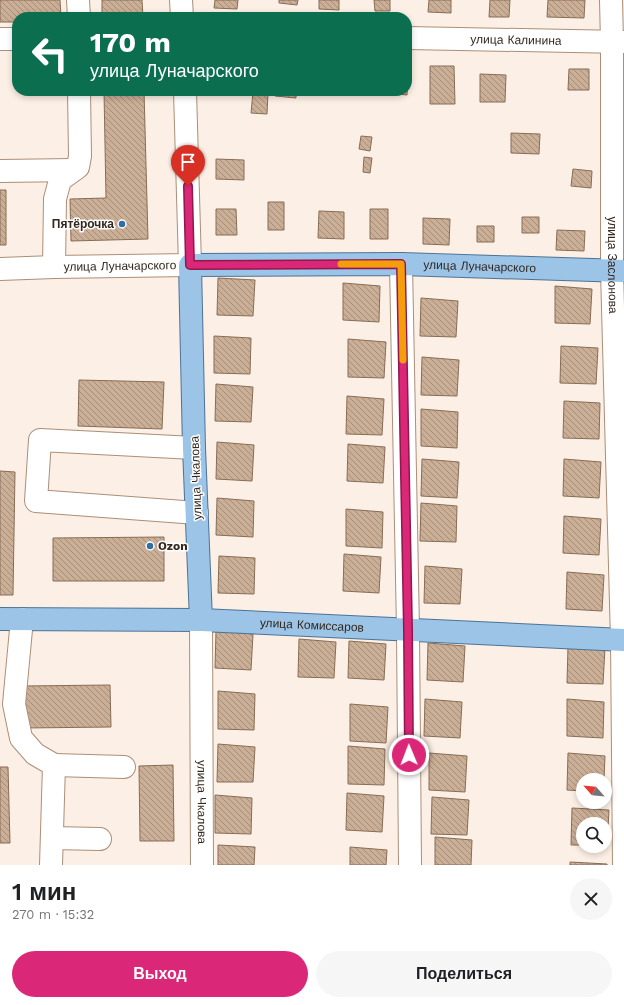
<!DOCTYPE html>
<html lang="ru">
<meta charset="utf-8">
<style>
body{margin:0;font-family:"Work Sans",sans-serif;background:#f6f6f6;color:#202124;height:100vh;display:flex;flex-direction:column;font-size:15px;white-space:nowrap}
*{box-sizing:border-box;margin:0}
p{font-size:13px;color:#757577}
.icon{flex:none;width:22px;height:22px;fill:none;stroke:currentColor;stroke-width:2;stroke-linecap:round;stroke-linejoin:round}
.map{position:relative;height:865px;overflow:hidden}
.side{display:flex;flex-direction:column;background:#fff;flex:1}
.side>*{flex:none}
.banner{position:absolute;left:12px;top:12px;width:400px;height:84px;border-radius:16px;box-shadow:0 2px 6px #0003;background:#0b6e4f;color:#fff;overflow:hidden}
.needle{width:26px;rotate:297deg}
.controls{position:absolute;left:576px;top:773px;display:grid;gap:8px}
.controls a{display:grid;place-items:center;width:36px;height:36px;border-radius:50%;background:#fff;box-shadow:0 2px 6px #0003;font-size:20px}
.pin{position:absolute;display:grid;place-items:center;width:34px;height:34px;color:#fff;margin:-41px -17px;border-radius:50% 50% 50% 0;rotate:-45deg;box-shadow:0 0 4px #0007}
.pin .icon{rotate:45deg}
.me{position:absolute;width:44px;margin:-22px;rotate:359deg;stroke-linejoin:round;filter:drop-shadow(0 0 3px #0008)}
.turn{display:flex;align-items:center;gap:14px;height:84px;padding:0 12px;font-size:18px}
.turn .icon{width:52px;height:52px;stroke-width:2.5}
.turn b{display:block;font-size:28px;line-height:34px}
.round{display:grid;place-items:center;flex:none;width:42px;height:42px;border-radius:21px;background:#f6f6f6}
.head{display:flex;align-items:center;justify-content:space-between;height:68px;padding:0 12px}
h1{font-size:24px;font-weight:600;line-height:30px}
.button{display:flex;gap:8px;margin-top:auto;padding:8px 12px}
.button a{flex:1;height:46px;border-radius:24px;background:#db2777;color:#fff;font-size:16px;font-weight:600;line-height:46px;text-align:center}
.button a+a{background:#f6f6f6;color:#202124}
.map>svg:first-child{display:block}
.building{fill:url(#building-back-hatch);stroke:#876d56}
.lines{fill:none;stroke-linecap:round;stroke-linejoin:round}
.minor-casing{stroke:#ab8f78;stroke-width:24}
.major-casing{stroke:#4c7396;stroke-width:24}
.minor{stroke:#fff;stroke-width:22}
.major{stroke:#9bc4e7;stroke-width:22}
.route-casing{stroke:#8e194d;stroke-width:10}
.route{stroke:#db2777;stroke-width:7}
.slow{stroke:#f59e0b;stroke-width:7}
.poi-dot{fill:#2e6fa5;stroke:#fff;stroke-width:1.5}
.labels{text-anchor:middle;stroke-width:3;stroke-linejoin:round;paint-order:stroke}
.street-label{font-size:12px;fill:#33271e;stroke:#fff}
.poi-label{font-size:12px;font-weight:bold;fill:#33271e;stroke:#fff;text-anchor:end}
</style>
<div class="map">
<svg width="624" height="865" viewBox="0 0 624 865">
<defs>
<pattern id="building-back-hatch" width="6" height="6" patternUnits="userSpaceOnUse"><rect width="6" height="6" fill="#cbae96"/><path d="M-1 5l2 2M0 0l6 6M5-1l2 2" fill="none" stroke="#a58e7a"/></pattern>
</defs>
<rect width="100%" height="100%" fill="#fcefe5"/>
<path class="building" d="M 0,0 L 60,0 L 61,17 L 17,17 L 17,22 L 0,22 Z
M 102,0 L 142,0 L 143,17 L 102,17 Z
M 215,0 L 238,0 L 237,9 L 214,8 Z
M 279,0 L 298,0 L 297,5 L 279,3 Z
M 319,0 L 339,0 L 339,10 L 319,9 Z
M 374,0 L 390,0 L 390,11 L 375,11 Z
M 429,0 L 451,0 L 451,13 L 428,12 Z
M 490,0 L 510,0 L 509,17 L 489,17 Z
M 548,0 L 585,0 L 584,18 L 547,17 Z
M 407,65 L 409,65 L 407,95 L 385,93 L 385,91 L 407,91 Z
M 430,66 L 454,66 L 455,104 L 430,104 Z
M 569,69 L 589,69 L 589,90 L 568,90 Z
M 480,74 L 506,75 L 505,102 L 480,102 Z
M 104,91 L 144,91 L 148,239 L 71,241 L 70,199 L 106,198 Z
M 275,91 L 296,91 L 296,98 L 275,96 Z
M 253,92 L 268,93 L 267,114 L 251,113 Z
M 511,133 L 540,134 L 539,154 L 511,153 Z
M 361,136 L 372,137 L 370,151 L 359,149 Z
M 364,157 L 372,158 L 370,173 L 363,172 Z
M 216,159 L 244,160 L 244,180 L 216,179 Z
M 573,169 L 592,171 L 591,188 L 571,186 Z
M 0,190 L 6,190 L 6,245 L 0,245 Z
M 268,202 L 284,202 L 284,230 L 268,230 Z
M 216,209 L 236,209 L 237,235 L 216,235 Z
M 370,209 L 388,209 L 388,239 L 370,239 Z
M 319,211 L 344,212 L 344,239 L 318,238 Z
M 522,217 L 539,217 L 539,233 L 522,233 Z
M 423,218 L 450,219 L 449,245 L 423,244 Z
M 477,226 L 494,226 L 494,242 L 477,242 Z
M 557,230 L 585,231 L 584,251 L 556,250 Z
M 218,278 L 255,280 L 253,316 L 217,315 Z
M 343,283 L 380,286 L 379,322 L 343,320 Z
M 555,286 L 592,289 L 590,324 L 555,323 Z
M 421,298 L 458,301 L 456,337 L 420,336 Z
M 214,336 L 251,338 L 250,374 L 214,373 Z
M 348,339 L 386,342 L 384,378 L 348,377 Z
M 561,346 L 598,348 L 596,384 L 560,383 Z
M 422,357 L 459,360 L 457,396 L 421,395 Z
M 79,380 L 164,382 L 162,429 L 78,426 Z
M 216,384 L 253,387 L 251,422 L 215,421 Z
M 347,396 L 384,399 L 382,435 L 346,434 Z
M 564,401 L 600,403 L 599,439 L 563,438 Z
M 421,409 L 458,412 L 457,448 L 421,446 Z
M 217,442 L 254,445 L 252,481 L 216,479 Z
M 348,444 L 385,447 L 383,483 L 347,481 Z
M 422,459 L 459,462 L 457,498 L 421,496 Z
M 564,459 L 601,462 L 599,498 L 563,496 Z
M 0,471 L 15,472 L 13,595 L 0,595 Z
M 217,498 L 254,501 L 253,537 L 216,535 Z
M 421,503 L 457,506 L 456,542 L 420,541 Z
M 346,509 L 383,512 L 382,548 L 346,546 Z
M 564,516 L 601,519 L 599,555 L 563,553 Z
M 164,537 L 164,581 L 53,581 L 53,538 Z
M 344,554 L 381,557 L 379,593 L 343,591 Z
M 219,556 L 255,558 L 254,594 L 218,593 Z
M 425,566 L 462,569 L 460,604 L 424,603 Z
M 567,572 L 604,575 L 602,611 L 566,609 Z
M 216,631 L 253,634 L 251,670 L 215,668 Z
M 299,639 L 336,642 L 334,678 L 298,677 Z
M 349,641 L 386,644 L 384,680 L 348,678 Z
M 428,643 L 465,646 L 463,682 L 427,680 Z
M 568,646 L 605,648 L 603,684 L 567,683 Z
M 110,685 L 111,727 L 24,728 L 23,686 Z
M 218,691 L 255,694 L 254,730 L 218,729 Z
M 425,699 L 462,702 L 460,738 L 424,736 Z
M 567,699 L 604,702 L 603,738 L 567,736 Z
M 350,704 L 388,707 L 386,743 L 350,741 Z
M 218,744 L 255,747 L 253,782 L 217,782 Z
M 348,746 L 385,749 L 384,785 L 348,784 Z
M 429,753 L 467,756 L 465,792 L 429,790 Z
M 568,753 L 605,756 L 604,780 L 583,780 L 583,791 L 567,790 Z
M 173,765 L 174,841 L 140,841 L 139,766 Z
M 0,767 L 8,767 L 10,843 L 0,843 Z
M 347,793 L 384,796 L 382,832 L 346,830 Z
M 215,795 L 252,798 L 251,834 L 215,833 Z
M 432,797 L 469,800 L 467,835 L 431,834 Z
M 572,808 L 609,810 L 607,846 L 602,846 L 605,846 L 605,824 L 583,824 L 583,845 L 571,845 Z
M 435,837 L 472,840 L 471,865 L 435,865 Z
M 218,845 L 255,847 L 254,865 L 218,865 Z
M 350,847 L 387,850 L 386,865 L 350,865 Z
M 570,862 L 607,864 L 607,865 L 570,865 Z"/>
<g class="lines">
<g class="minor-casing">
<g id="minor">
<path d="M 78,0 L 79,17"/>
<path d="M 181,0 L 182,17"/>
<path id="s1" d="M 611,0 L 612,42 L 612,271 L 622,640 L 624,865"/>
<path id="s2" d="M 407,38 L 624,42"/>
<path d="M 0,39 L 17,39"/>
<path d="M 0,171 L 73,170"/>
<path d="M 401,264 L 408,630 L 410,865"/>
<path d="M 54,267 L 55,199 L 60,180 L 78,167 L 80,156 L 79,91"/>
<path id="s3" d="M 0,269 L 54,267 L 190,265 L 185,91"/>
<path d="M 194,448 L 40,440 L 36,501 L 197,513"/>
<path d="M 22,619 L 14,704 L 21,738 L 35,754 L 54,765 L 51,865"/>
<path id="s4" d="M 201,620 L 202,865"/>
<path d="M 54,765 L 124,767"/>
<path d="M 52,838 L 100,839"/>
</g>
</g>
<g class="major-casing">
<g id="major">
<path id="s5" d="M 0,619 L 201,620 L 624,640"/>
<path id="s6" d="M 201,620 L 194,448 L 190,265 L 401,264 L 624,271"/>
</g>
</g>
<use href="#minor" class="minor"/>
<use href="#major" class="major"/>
</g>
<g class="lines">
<g class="route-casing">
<path id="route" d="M 188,186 L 190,265 L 401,264 L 408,630 L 409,755"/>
</g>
<use href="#route" class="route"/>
<path class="slow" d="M 341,264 L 401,264 L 403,360"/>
</g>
<g class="poi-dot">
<circle cx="122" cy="224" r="4"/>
<circle cx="150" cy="546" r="4"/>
</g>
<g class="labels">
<g class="street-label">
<text dy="4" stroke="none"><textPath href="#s2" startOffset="109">улица Калинина</textPath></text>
<text dy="4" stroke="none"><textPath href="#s1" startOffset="265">улица Заслонова</textPath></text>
<text dy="4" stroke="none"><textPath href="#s3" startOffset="120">улица Луначарского</textPath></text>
<text dy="4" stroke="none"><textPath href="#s6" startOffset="645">улица Луначарского</textPath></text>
<text transform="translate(196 478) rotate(-92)" y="4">улица Чкалова</text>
<text dy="4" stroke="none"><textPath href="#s5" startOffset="312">улица Комиссаров</textPath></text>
<text dy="4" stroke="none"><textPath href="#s4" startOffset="182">улица Чкалова</textPath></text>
</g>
<g class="poi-label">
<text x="114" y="228">Пятёрочка</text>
<text x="158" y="550" text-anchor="start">Ozon</text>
</g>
</g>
</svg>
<div class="controls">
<a><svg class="needle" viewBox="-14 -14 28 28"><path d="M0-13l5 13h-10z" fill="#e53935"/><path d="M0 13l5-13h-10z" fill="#757577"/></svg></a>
<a><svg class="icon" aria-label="search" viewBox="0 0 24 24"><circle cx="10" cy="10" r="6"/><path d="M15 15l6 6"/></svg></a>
</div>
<div class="pin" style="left:188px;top:186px;background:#d93025"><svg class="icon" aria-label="arrive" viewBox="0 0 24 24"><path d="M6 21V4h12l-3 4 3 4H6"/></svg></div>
<svg class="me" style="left:409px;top:755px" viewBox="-20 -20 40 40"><circle r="17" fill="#db2777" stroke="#fff" stroke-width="3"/><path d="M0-11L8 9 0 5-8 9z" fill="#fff"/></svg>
<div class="banner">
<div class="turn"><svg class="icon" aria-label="left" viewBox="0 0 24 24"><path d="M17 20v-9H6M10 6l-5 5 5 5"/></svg><div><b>170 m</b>улица Луначарского</div></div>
</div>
</div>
<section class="side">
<div class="head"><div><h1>1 мин</h1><p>270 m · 15:32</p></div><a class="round"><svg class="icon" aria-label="close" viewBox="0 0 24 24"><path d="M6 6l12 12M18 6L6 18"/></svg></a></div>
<div class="button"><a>Выход</a><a>Поделиться</a></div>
</section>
